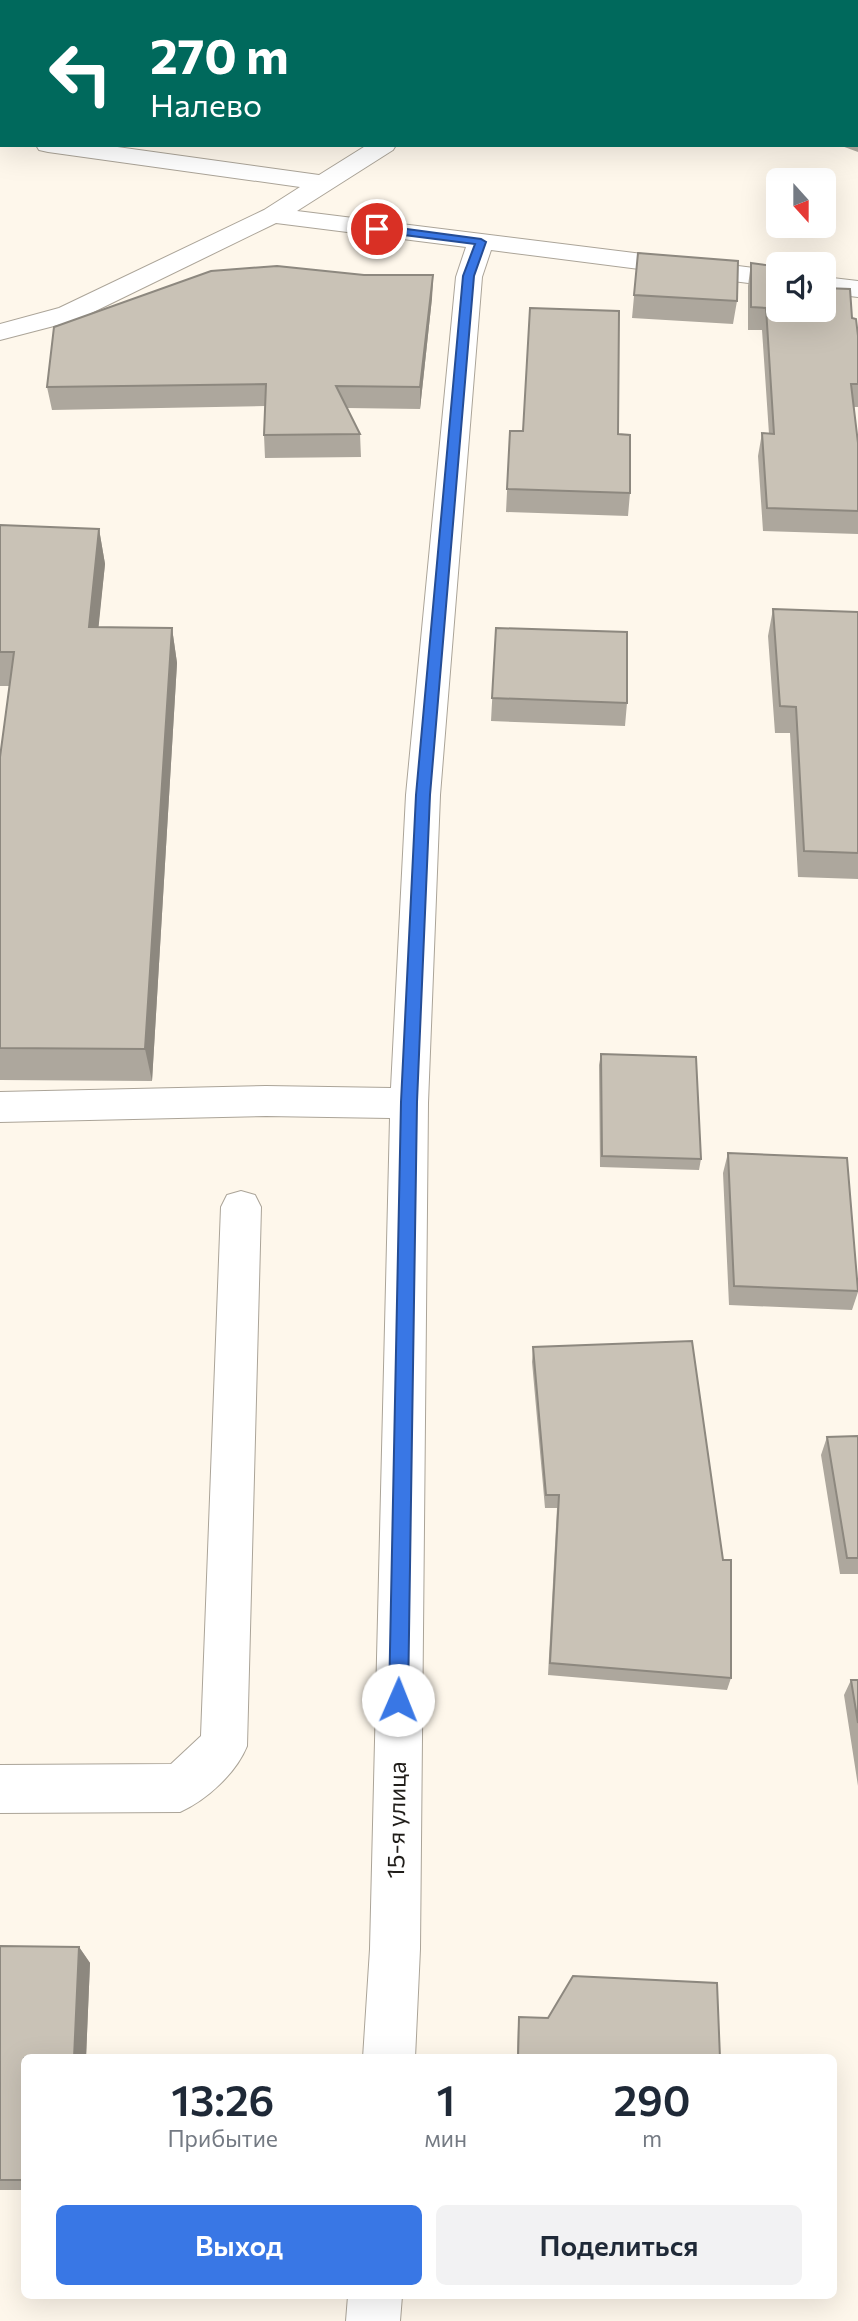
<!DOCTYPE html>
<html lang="ru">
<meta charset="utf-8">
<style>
body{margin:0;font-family:Commissioner,sans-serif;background:#f2f2f3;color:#1f2937;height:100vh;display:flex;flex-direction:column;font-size:26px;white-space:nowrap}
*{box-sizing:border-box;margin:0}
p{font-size:23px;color:#747a83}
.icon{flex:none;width:38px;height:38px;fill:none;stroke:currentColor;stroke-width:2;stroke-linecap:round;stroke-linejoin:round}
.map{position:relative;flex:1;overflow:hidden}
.panel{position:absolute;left:21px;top:2054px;width:816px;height:245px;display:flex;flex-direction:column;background:#fff;border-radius:10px;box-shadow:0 7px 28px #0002}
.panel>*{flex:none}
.guide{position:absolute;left:0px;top:0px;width:859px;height:147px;box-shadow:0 7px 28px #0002;background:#00695c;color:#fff;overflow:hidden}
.needle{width:46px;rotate:159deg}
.buttons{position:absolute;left:766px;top:168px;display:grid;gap:14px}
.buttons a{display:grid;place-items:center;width:70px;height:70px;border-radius:10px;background:#fff;box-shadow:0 7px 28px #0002;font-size:35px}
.pin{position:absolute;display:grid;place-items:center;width:60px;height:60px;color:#fff;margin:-30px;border:4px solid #fff;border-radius:50%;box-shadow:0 2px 7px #0007}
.me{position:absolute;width:77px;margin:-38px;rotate:1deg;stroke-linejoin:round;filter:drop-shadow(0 0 5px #0008)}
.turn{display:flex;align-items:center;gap:24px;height:147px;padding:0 35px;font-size:32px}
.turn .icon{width:91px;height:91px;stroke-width:2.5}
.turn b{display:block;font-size:49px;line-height:60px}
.eta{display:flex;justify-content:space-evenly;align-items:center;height:119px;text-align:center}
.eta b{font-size:42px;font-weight:600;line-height:49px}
.action{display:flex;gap:14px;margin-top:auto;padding:14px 35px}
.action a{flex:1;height:80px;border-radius:10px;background:#3977e5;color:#fff;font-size:28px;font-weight:600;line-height:80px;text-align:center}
.action a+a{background:#f2f2f3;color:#1f2937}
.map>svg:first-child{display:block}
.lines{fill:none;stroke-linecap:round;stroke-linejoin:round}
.minor-casing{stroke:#aba498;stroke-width:2}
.minor{fill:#fff;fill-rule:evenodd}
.wall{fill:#ada79d}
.shaded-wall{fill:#8d887f}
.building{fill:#c9c2b6;stroke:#8d887f;stroke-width:2}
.route{fill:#3977e5;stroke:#254d95;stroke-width:2}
.labels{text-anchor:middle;stroke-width:7;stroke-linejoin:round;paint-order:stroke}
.street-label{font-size:24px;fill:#201d19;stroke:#fff}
</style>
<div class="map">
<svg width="858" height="2321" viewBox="0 0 858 2321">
<rect width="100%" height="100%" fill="#fef7eb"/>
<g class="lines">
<g class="minor-casing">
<path id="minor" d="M 536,0 L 558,0 L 559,2 L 537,2 Z
M 599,0 L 623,0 L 598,2 Z
M 0,132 L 2,145 L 6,145 L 0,146 Z
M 36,145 L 103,145 L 319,175 L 367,145 L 396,145 L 393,150 L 297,211 L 779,271 L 779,287 L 491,250 L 482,277 L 440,795 L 428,1103 L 420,1949 L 415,2058 L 363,2058 L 370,1949 L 390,1118 L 266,1116 L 0,1122 L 0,1092 L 266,1086 L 391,1088 L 406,795 L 456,277 L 466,247 L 276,223 L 77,320 L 0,340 L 0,324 L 59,308 L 264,210 L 300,187 L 48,152 L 39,150 Z
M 824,277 L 858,281 L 858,297 L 824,293 Z
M 241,1191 L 255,1195 L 261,1207 L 247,1746 C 236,1773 207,1800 180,1812 L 0,1813 L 0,1765 L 171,1764 L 201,1736 L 221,1207 L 227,1195 Z
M 348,2296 L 402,2296 L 400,2321 L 346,2321 Z"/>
</g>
<use href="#minor" class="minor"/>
</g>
<path class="wall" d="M 858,22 L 858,152 L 839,145 L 858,145 Z
M 638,253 L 737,301 L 733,324 L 632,318 Z
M 751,263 L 825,288 L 852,318 L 858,384 L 858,407 L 854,407 L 858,443 L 858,534 L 763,531 L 758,456 L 762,433 L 769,434 L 762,330 L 748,330 L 748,286 Z
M 364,275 L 433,275 L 432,298 L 420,409 L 347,408 L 360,434 L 361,457 L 265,458 L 264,435 L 265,406 L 52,410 L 47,387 Z
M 510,431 L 618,434 L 630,493 L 628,516 L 506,512 Z
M 0,525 L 99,529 L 105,564 L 98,627 L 172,628 L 177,663 L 152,1081 L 0,1080 L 0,757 L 10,686 L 0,686 Z
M 773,609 L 858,612 L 858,879 L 798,877 L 790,733 L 775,733 L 768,636 Z
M 496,628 L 627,703 L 625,726 L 491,721 Z
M 601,1054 L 701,1159 L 699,1170 L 600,1167 L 599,1065 Z
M 728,1153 L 858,1287 L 858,1292 L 852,1310 L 729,1305 L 723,1173 Z
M 533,1347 L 731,1678 L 727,1690 L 548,1675 L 557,1508 L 545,1508 L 532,1362 Z
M 858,1436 L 858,1574 L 840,1574 L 821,1455 L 827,1437 Z
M 851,1680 L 858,1680 L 858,1786 L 844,1695 Z
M 0,1946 L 79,1947 L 90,1963 L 86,2058 L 24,2058 L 24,2190 L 0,2190 Z
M 519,2017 L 720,2058 L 517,2058 L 518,2026 Z"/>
<path class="shaded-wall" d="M 433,275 L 432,298 L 420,409 L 420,387 Z
M 99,529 L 105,564 L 95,662 L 89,627 Z
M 172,628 L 177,663 L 152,1081 L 145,1049 Z
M 79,1947 L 90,1963 L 86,2058 L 74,2058 Z"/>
<path class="building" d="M 19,0 L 120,0 L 121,2 L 20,2 Z
M 638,253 L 738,261 L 737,301 L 634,295 Z
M 751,263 L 779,267 L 779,310 L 824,310 L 824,276 L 825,288 L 850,289 L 852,318 L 856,319 L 858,336 L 858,384 L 851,384 L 858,443 L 858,511 L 767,508 L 762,433 L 774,434 L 766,308 L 751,307 Z
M 277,266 L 364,275 L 433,275 L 420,387 L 336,386 L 360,434 L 264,435 L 266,384 L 47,387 L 54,327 L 211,271 Z
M 530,308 L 619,311 L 618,434 L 630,435 L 630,493 L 507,489 L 510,431 L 523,431 Z
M 0,525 L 99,529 L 89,627 L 172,628 L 145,1049 L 0,1048 L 0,757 L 14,652 L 0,652 Z
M 773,609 L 858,612 L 858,853 L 804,851 L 796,707 L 780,706 Z
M 496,628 L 627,632 L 627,703 L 492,698 Z
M 601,1054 L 696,1057 L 701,1159 L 602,1156 Z
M 728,1153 L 847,1158 L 858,1291 L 734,1286 Z
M 692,1341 L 723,1560 L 731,1560 L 731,1678 L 550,1663 L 559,1495 L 546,1495 L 533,1347 Z
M 858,1436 L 858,1558 L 847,1558 L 827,1437 Z
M 851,1680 L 858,1680 L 858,1723 Z
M 0,1946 L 79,1947 L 74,2058 L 24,2058 L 24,2180 L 0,2180 Z
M 573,1976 L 717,1983 L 720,2058 L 518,2058 L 519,2017 L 548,2018 Z"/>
<path class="route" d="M 377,225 L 481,239 L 486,242 L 474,276 L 430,795 L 417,1102 L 408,1700 L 405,1707 L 398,1710 L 391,1707 L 389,1700 L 401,1102 L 416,795 L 463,276 L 475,244 L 373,231 L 373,226 Z"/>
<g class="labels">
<g class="street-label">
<text transform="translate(397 1820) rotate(-89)" y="8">15-я улица</text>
</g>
</g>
</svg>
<div class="buttons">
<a><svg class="needle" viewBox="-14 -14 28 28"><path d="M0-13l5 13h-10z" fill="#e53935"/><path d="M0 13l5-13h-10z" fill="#747a83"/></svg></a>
<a><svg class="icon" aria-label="sound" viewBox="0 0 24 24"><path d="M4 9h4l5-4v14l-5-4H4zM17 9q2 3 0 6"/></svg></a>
</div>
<div class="pin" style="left:377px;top:229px;background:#d93025"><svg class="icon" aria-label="arrive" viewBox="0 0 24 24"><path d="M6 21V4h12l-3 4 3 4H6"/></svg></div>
<svg class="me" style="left:398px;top:1700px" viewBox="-20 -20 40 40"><circle r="19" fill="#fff"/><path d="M0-13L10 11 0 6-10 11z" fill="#3977e5"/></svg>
<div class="guide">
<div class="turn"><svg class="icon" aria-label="left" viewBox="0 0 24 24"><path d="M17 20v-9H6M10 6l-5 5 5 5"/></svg><div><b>270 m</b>Налево</div></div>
</div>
<section class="panel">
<div class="eta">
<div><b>13:26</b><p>Прибытие</p></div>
<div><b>1</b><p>мин</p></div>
<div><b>290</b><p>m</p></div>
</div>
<div class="action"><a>Выход</a><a>Поделиться</a></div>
</section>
</div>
